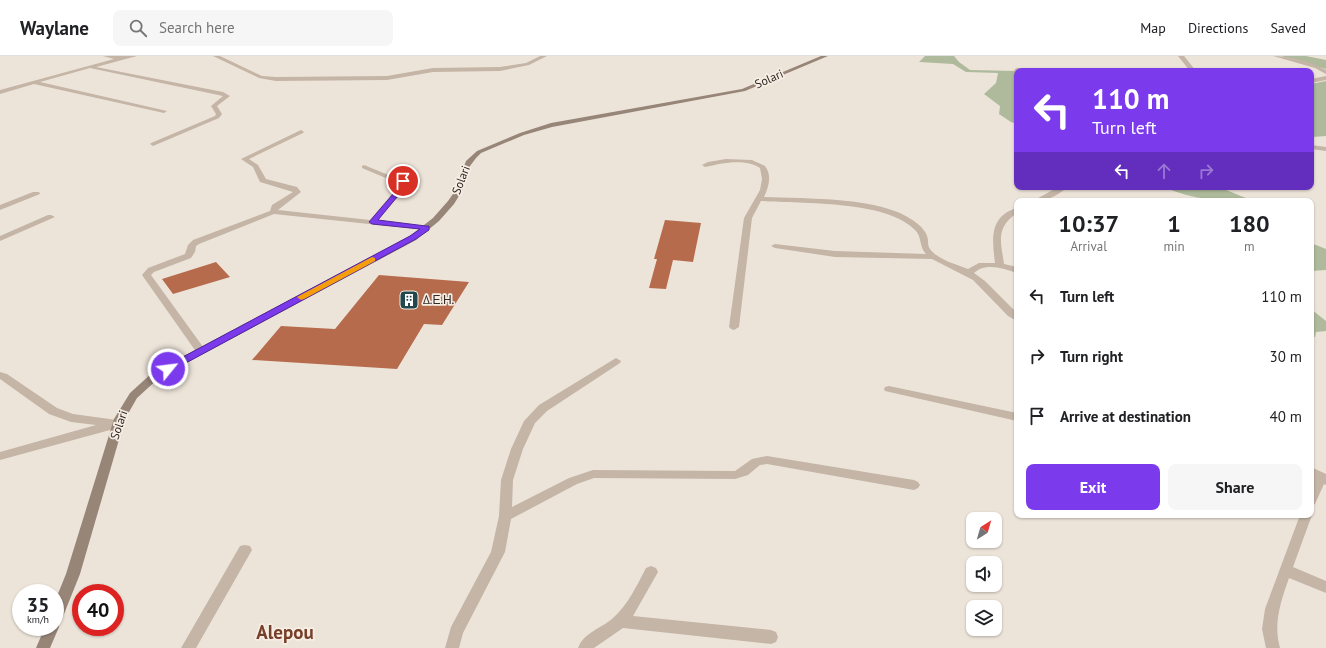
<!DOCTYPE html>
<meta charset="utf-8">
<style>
body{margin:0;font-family:"PT Sans",sans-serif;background:#f6f6f6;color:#202124;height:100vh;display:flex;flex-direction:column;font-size:15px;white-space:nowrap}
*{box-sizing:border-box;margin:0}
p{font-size:13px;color:#757577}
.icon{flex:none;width:22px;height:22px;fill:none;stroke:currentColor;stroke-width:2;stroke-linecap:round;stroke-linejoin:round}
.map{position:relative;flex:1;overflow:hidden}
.panel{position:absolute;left:1014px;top:142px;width:300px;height:320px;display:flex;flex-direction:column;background:#fff;border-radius:8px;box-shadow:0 1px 3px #0004}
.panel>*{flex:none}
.banner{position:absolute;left:1014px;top:12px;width:300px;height:122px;border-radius:8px;box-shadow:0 1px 3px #0004;background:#7c3aed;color:#fff;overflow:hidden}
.needle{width:26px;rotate:37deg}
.tools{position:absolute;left:966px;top:456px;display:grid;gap:8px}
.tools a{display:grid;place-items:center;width:36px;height:36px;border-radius:8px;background:#fff;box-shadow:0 1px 3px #0004;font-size:20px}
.speed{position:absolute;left:12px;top:528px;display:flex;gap:8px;font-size:20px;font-weight:700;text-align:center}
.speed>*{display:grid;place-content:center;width:52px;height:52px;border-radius:50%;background:#fff;box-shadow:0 1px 3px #0004;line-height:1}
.speed small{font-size:10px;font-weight:400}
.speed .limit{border:6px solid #d22;background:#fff;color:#111}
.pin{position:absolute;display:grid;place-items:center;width:34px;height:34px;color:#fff;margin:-17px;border:2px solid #fff;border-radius:50%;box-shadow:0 1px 4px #0007}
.me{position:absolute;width:44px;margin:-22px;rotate:61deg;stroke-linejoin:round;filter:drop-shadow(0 0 3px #0008)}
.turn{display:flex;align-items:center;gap:14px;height:84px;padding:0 12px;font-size:18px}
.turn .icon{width:52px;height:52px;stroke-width:2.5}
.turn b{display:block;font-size:28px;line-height:34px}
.lanes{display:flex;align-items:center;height:38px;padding:0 12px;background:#0003;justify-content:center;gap:20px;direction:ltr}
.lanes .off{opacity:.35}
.eta{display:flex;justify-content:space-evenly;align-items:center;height:68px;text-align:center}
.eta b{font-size:24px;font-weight:700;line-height:28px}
.primary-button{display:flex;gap:8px;margin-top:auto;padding:8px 12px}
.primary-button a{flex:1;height:46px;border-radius:8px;background:#7c3aed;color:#fff;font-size:16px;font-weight:700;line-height:46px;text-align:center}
.primary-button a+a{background:#f6f6f6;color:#202124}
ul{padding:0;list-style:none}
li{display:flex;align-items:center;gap:12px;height:60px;padding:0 12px}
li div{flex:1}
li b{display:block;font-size:15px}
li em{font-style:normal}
header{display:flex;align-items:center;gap:24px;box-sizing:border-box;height:56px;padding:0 20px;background:#fff;border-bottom:1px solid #e0e0e0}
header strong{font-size:19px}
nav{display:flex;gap:22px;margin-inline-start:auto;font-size:14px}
.search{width:280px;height:36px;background:#f6f6f6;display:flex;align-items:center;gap:10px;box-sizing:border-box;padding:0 14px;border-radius:8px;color:#757577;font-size:15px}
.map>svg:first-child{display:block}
.green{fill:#aeba9b}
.building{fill:#b76b4d}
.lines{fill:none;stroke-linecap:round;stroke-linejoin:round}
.street{fill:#c4b5a6;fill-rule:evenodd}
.secondary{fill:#978578;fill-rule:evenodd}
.route{fill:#7c3aed;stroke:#51269a}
.slow{fill:#f59e0b}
.labels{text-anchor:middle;stroke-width:3.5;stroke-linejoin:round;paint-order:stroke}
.street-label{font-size:12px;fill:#312a26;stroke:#f6eee4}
.poi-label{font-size:12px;fill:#312a26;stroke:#f6eee4;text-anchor:start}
.near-district-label{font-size:19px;font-weight:bold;fill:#763f29;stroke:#f6eee4}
</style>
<header>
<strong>Waylane</strong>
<div class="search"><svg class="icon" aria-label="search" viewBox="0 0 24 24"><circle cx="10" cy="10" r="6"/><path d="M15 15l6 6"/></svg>Search here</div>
<nav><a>Map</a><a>Directions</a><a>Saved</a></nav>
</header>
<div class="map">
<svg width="1326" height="592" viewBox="0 0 1326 592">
<rect width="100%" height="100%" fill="#ede4d9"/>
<path class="green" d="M 925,0 L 954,0 L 959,6 L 970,14 L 1017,15 L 1017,68 L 1011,66 L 999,58 L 1000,50 L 984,38 L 996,27 L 998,17 L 966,16 L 953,8 L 919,6 Z
M 1281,0 L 1306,0 L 1326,4 L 1326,13 Z
M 1326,25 L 1326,80 L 1313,81 L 1313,88 L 1311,88 L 1311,28 Z
M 1164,131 L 1219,131 L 1253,145 C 1222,145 1192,144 1164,131 Z
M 1311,187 L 1326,193 L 1326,214 L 1311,215 Z
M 1311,253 L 1326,265 L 1326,275 L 1316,276 L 1315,281 L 1311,281 Z"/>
<path class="building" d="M 665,164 L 701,167 L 693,206 L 673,204 L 666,233 L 649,232 L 657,203 L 654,203 Z
M 216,206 L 230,221 L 173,238 L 162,223 Z
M 379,219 L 469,226 L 442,269 L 424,268 L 397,313 L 252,304 L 281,270 L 335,273 Z"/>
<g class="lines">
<path class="street" d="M 103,0 L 137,0 L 96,11 L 223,36 L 230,40 L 217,50 L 222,58 L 219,62 L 153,90 L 150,88 L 151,87 L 215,60 L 216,58 L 211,50 L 223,40 L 90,12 L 40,26 L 167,55 L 164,57 L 34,28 L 0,38 L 0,34 L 114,3 Z
M 213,0 L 220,0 L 262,20 L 276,21 L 387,20 L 433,12 L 500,11 L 526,7 L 540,0 L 547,0 L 529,9 L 500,15 L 433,16 L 387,24 L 276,25 L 259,22 Z
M 1178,0 L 1184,0 L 1196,15 L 1190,15 Z
M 1273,0 C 1290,0 1311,6 1326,14 L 1326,18 L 1315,12 Z
M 1017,12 L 1040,13 L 1043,15 L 1015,15 L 1014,14 Z
M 1326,20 L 1326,24 L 1311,27 L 1311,23 Z
M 301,74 L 304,76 L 303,77 L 249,103 L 258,109 L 266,123 L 297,131 L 301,136 L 278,154 L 370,164 L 400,128 L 362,112 L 362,110 L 364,109 L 408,127 L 406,132 L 377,165 L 426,170 L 430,172 L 426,174 L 274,158 L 199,188 L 196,190 L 195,196 L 191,202 L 154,216 L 151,219 L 206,295 L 201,298 L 197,297 L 142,219 L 148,212 L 185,198 L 188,189 L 193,184 L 270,155 L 272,149 L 293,136 L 260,126 L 253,111 L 241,103 Z
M 1311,89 L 1326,91 L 1326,95 L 1311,93 Z
M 726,103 L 752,104 L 765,110 C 772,119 769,131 764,141 C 806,143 880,140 914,165 C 921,170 927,176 928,184 C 928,187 928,191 930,193 C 938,204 956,208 968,213 L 979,207 L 995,207 C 992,184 989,160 1017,152 L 1017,157 C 995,172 1001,186 1004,208 L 1017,211 L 1017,217 C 1004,213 986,206 974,217 L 985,225 L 1017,257 L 1017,265 L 1008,260 L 973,224 L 932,203 L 835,201 L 775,192 L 771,190 L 775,188 L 835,195 L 926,198 C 919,191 922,180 915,174 C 886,144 801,148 761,145 L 752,162 L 739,271 L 734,274 L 731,273 L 729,271 L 744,162 L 760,134 L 762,123 L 760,112 C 745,102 722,107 705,111 L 702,109 L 708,106 Z
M 1058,131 L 1067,131 C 1058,140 1046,145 1033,145 Z
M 33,136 L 39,136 L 40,138 L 0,154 L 0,149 Z
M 48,159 L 51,159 L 55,161 L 0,185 L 0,180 Z
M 616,302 L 621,305 L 620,307 L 547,355 L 535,367 L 523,393 L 513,424 L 512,451 L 569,422 L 593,414 L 735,415 L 752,403 L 767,400 L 914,424 L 918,426 L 920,429 L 918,432 L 914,434 L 767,408 L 760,409 L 748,419 L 735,423 L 594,422 L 577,428 L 511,463 L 505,496 L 463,577 L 459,592 L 445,592 L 451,571 L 491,496 L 499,460 L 501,424 L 511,393 L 524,365 L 539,349 Z
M 0,316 L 7,318 L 57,352 L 73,358 L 117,364 L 121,365 L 123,368 L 121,371 L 0,404 L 0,396 L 96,369 L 71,366 L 49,358 L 0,323 Z
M 889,330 L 1017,357 L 1017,365 L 885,335 L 884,333 L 885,331 Z
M 1311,411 L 1326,418 L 1326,429 L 1324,428 L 1315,448 L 1311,450 L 1311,429 L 1313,422 L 1311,421 Z
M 1311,456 L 1312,459 L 1293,511 L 1326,525 L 1326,537 L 1289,522 C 1281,545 1273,567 1280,592 L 1266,592 L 1262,573 L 1265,553 L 1300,459 L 1311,459 Z
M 245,489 L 250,490 L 252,494 L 196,592 L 181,592 L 240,490 Z
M 651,510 L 656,512 L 658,516 L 633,560 L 771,574 L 776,576 L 778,581 L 776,586 L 771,588 L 623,572 L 594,592 L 578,592 C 584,576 601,573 613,562 C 628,549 637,529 646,512 Z"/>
<path class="secondary" d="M 821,0 L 828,0 L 745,35 L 552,71 L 524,79 L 481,97 L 476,102 L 470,110 L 462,135 L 454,148 L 439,165 L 416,184 L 160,321 L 137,342 L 125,363 L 80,518 L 62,563 L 58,568 L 59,571 L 50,592 L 36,592 L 45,571 L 55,571 L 55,545 L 66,518 L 114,363 L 130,337 L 152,317 L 410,180 L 433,162 L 448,145 L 455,135 L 466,105 L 477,95 L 520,77 L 551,67 L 742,33 Z"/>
</g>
<path class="route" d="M 401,124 L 405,124 L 407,127 L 406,130 L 378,164 L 426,170 L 429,170 L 429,174 L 416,183 L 171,315 L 164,315 L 163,313 L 164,311 L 410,180 L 420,173 L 372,168 L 369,166 L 400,130 Z"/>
<path class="slow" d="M 372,201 L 375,202 L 375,205 L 304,243 L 301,244 L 297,241 Z"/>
<defs>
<g id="building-square" transform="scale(1)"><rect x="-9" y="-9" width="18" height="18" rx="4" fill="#21484d" stroke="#f6eee4"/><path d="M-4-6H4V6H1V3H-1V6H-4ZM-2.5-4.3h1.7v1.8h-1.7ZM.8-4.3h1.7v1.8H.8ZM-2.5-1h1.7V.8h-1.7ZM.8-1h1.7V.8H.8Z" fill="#fff"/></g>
</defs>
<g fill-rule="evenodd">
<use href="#building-square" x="409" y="244"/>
</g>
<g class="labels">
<g class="street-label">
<text transform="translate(769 23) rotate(-24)" y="4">Solari</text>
<text transform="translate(461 124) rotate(-69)" y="4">Solari</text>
<text transform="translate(119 369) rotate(-71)" y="4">Solari</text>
</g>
<g class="poi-label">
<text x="423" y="248">Δ.Ε.Η.</text>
</g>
<g class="near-district-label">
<text x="285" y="583">Alepou</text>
</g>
</g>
</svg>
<div class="tools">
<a><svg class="needle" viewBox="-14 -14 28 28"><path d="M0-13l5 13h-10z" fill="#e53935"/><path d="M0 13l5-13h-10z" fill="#757577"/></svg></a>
<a><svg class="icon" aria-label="sound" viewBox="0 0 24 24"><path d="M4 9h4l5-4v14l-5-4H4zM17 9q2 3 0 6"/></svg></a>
<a><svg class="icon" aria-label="layers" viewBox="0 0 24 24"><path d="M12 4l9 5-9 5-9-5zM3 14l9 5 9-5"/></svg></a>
</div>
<div class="speed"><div>35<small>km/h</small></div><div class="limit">40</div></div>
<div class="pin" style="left:403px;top:125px;background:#d93025"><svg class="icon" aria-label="arrive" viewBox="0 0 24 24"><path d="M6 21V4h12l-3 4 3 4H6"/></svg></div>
<svg class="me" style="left:168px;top:313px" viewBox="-20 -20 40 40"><circle r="17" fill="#7c3aed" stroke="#fff" stroke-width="3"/><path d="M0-11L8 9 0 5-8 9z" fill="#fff"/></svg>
<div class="banner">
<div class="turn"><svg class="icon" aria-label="left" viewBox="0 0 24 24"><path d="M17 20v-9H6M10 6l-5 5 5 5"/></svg><div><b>110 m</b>Turn left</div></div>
<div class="lanes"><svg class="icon" aria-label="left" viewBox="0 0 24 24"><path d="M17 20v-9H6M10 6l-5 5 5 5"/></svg><svg class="icon off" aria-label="ahead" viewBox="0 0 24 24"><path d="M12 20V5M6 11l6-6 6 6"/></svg><svg class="icon off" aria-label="right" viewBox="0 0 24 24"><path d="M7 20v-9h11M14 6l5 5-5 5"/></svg></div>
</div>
<section class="panel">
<div class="eta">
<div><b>10:37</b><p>Arrival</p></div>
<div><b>1</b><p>min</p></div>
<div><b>180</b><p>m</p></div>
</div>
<ul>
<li><svg class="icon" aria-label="left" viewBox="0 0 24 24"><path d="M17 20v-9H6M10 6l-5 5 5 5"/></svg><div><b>Turn left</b></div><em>110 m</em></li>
<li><svg class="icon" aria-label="right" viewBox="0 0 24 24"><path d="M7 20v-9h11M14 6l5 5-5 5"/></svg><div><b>Turn right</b></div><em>30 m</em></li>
<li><svg class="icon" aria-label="arrive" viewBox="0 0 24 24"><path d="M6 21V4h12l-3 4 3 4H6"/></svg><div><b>Arrive at destination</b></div><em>40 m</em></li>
</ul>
<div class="primary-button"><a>Exit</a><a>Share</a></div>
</section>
</div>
